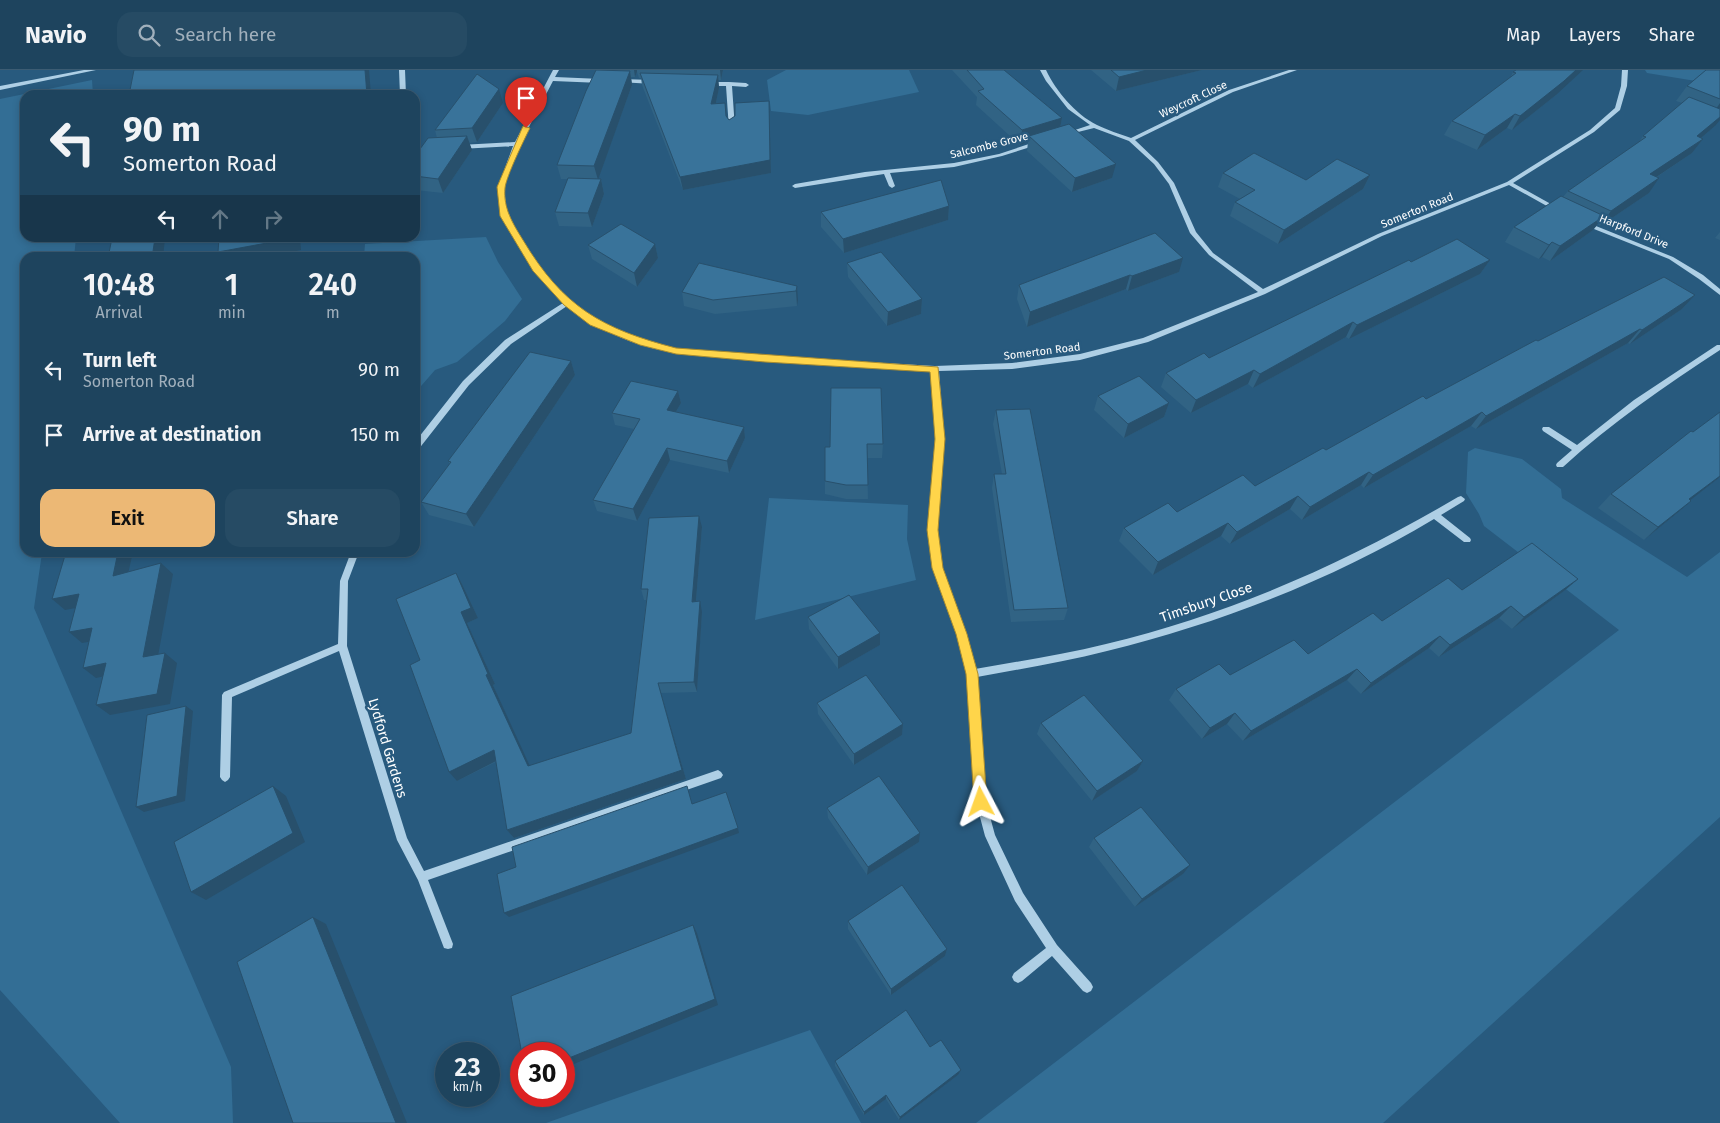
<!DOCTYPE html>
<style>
body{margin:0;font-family:"Fira Sans",sans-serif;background:#264b64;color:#f1f3f6;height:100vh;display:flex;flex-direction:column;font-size:19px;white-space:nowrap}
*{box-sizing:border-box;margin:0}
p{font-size:16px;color:#a1b0bc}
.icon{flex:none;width:28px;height:28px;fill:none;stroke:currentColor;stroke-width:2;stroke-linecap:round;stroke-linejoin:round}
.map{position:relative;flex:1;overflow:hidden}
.details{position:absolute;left:20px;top:182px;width:400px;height:305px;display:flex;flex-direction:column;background:#1e445e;border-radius:15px;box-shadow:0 2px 8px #0003,0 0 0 1px #3c5c73}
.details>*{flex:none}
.banner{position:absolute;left:20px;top:20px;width:400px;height:152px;border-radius:15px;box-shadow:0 2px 8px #0003,0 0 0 1px #3c5c73;background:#1e445e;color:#f1f3f6;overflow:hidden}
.speed{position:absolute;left:435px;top:972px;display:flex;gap:10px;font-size:25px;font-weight:700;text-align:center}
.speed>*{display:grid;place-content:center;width:65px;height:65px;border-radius:50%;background:#1e445e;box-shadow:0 2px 8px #0003,0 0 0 1px #3c5c73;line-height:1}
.speed small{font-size:12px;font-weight:400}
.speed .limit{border:8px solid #d22;background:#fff;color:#111}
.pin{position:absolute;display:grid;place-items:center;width:42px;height:42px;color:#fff;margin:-51px -21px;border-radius:50% 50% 50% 0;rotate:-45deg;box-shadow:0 0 5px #0007}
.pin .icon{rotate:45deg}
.me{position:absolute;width:55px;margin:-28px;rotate:356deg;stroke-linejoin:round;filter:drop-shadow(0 0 4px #0008)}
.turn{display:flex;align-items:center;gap:18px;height:105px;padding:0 20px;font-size:22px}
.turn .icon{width:65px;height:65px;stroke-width:2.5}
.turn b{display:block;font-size:35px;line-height:42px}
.lanes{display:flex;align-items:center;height:48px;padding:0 20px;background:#0003;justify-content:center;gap:25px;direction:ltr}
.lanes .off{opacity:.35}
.eta{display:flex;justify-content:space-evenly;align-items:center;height:85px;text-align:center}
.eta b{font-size:30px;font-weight:600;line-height:35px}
.primary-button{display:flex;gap:10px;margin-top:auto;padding:10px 20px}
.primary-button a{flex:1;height:58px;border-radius:15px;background:#ecb875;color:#111;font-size:20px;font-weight:600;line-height:58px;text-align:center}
.primary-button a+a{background:#264b64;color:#f1f3f6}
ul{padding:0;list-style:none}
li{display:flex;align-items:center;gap:15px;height:65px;padding:0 20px}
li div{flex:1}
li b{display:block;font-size:19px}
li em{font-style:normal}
header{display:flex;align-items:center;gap:30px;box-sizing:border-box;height:70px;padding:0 25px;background:#1e445e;border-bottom:1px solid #3c5c73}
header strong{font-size:24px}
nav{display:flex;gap:28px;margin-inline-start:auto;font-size:18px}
.search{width:350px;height:45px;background:#264b64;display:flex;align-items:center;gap:12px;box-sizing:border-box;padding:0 18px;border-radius:15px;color:#a1b0bc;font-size:19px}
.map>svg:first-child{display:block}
.green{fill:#336e95}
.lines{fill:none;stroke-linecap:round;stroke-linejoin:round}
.minor{fill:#aecfe5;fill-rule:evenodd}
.wall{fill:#316384}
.shaded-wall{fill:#28506c}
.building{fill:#39739a;stroke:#28506c}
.route{fill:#ffd54a;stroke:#a68a30}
.labels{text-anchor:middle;stroke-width:5;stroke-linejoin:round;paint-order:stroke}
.far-street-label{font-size:11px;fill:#fff;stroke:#285a7e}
.street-label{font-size:14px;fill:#fff;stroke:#285a7e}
</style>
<header>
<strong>Navio</strong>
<div class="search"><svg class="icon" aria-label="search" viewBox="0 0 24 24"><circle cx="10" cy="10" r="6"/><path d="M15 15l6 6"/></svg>Search here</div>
<nav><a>Map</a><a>Layers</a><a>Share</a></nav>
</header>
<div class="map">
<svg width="1720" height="1053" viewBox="0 0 1720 1053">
<rect width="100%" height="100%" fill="#285a7e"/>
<path class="green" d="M 786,0 L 909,0 L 919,22 L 808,45 L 771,41 L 767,10 Z
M 1645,0 L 1720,0 L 1720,15 L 1647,3 Z
M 92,10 L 93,25 L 25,25 L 25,168 L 76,168 L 74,187 L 25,188 L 25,482 L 42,483 L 34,538 L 231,997 L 233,1053 L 120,1053 L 0,920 L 0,29 Z
M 486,167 L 498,192 L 522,229 L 505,251 L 457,292 L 435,300 L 415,323 L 415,188 L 364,187 L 365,174 Z
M 1475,378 L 1522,389 L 1561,419 L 1562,428 L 1687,507 L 1720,482 L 1720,747 L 1383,1053 L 976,1053 L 1619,560 L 1484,456 L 1479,444 L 1466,423 L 1468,382 Z
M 769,428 L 908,435 L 907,469 L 916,510 L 755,550 Z
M 810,960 L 861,1053 L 546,1053 Z"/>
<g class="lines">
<path class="minor" d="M 84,0 L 96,0 L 0,20 L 0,16 Z
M 399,0 L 405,0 L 406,25 L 400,25 Z
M 553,0 L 559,0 L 555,7 L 601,9 L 604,11 L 601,13 L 553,11 L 520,74 L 504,117 L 507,146 L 539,198 L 569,231 L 596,250 L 616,260 L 645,271 L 676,279 L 765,286 L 935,296 L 1012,293 L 1080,284 L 1143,268 L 1258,222 L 1209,185 L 1190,163 L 1169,114 L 1154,94 L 1129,71 L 1094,58 L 1066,65 L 1066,63 L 1090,55 L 1068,39 L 1046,11 L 1040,0 L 1046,0 C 1056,21 1075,44 1097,55 C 1107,60 1120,64 1131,68 L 1229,20 L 1289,0 L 1297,0 L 1233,22 L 1135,70 L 1158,92 L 1174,113 L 1196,162 L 1213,183 L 1263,219 L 1378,164 L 1507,112 L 1590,60 L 1615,38 L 1621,16 L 1622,0 L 1628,0 L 1627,16 L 1620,40 L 1594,62 L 1513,113 L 1558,138 L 1558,140 L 1554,140 L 1509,115 L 1382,166 L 1265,224 L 1148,272 L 1080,290 L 1012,299 L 939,301 L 944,369 L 936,460 L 942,497 L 966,564 L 975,599 C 1019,591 1063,585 1106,574 C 1231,544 1348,492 1458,427 L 1461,426 L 1465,429 L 1464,431 L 1441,445 L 1470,468 L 1471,470 L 1470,472 L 1464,472 L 1434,449 C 1334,509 1221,553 1107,581 C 1064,592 1020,599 977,607 L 986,732 L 995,765 L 1023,823 L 1057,875 L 1091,913 L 1093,917 L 1091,921 L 1087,923 L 1083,921 L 1052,886 L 1022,911 L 1018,913 L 1014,911 L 1012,907 L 1014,903 L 1046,878 L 1015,831 L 985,766 L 976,732 L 967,604 L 958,564 L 934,497 L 928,460 L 936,369 L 931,301 C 867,298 802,295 738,289 C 705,286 672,285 641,275 C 613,266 590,253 567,236 L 511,274 L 469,315 L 418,380 L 415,381 L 415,372 L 463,311 L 505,270 L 563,233 L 534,201 L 501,146 L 498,117 L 513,76 L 460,79 L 457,77 L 460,75 L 515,72 Z
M 621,9 L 653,10 L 656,12 L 653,14 L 619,12 L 619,10 Z
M 729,12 L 746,13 L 749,15 L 746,17 L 732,16 L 735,59 L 732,61 L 729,59 L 726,16 L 709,16 L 706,14 L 709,12 Z
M 1038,71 L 1040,72 L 1040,74 L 1002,86 L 954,97 L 890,103 L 895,116 L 892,118 L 889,116 L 884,104 L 795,118 L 792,116 L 795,114 L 865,102 L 954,93 L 999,84 Z
M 432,77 L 434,78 L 434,80 L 415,82 L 415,78 Z
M 1586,152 L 1673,187 L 1703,205 L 1720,219 L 1720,225 L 1699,209 L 1669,189 L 1584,155 L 1584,153 Z
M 1717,275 L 1720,275 L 1720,280 C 1665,316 1611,353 1563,397 L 1557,397 L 1556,395 L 1557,393 L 1572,380 L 1543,361 L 1542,359 L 1543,357 L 1549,357 L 1577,375 L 1634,330 Z
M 351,482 L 359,482 L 348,511 L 347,576 L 407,768 L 424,801 L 718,700 L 721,702 L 723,705 L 721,708 L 428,810 L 453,874 L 452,878 L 448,879 L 444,878 L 418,810 L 397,770 L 339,581 L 232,627 L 230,707 L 228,710 L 225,712 L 222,710 L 220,707 L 222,625 L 224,622 L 338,574 L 340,511 Z"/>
</g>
<path class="wall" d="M 596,0 L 723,0 L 721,10 L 718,10 L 719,18 L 716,33 L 726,47 L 729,50 L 769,31 L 771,103 L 683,120 L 642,15 L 641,8 L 639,8 L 637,2 L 635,7 L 631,7 L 632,15 L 598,109 L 601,109 L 604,124 L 592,157 L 559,156 L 555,142 L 568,109 L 561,109 L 557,95 Z
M 952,0 L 1004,0 L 1062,48 L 1060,57 L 1112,108 L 1072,122 L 1027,81 L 1028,72 L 1020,75 L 976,35 L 977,27 Z
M 1091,0 L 1202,0 L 1116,21 Z
M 1720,0 L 1720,38 L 1719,39 L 1715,56 L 1701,68 L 1703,69 L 1692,83 L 1657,107 L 1649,123 L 1600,156 L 1598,154 L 1593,160 L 1550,191 L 1542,187 L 1539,189 L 1505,172 L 1514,157 L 1563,127 L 1568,121 L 1639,72 L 1643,66 L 1682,33 L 1676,31 L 1687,16 Z
M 1513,2 L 1556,25 L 1512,60 L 1507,58 L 1477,80 L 1444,65 L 1452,51 L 1510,8 Z
M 503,33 L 477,72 L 469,73 L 472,80 L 443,123 L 415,120 L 415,86 L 437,68 L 435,60 Z
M 1223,103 L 1306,110 L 1370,105 L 1363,119 L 1278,174 L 1230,146 L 1235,132 L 1240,129 L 1218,117 Z
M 949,136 L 948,150 L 844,183 L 821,157 L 821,142 Z
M 1720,162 L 1720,170 L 1715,168 Z
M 1155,163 L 1179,202 L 1128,221 L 1126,219 L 1027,257 L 1017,229 L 1019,215 Z
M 655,174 L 658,188 L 637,217 L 592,189 L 588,175 Z
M 1490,190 L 1480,204 L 1349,269 L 1346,267 L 1253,318 L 1248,314 L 1191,343 L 1161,317 L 1166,303 L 1209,288 L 1411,192 Z
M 847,193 L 922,229 L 921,244 L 887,256 L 848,207 Z
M 797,216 L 797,236 L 715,244 L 684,236 L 682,222 Z
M 1695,225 L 1682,239 L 1630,274 L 1628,273 L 1476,359 L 1471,356 L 1364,418 L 1361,415 L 1302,450 L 1290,439 L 1230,474 L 1221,466 L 1153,505 L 1119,471 L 1124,458 L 1177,442 L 1255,416 L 1538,271 Z
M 571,291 L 575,305 L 474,457 L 429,445 L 421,432 L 450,394 L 448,391 Z
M 831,318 L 883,374 L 882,388 L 867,388 L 868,429 L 846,429 L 825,424 L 825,411 L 830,377 Z
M 678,321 L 681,333 L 676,342 L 744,357 L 745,368 L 729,403 L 670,390 L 637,451 L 597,441 L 593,430 L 634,359 L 615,355 L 612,343 Z
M 1098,326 L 1169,333 L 1164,347 L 1124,368 L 1094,340 Z
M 996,340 L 1068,538 L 1064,550 L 1011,552 L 992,418 L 994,404 L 1002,404 L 993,354 Z
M 1720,342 L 1720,407 L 1690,430 L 1676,444 L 1644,470 L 1598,438 L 1611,424 Z
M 702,457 L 696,531 L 702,542 L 697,622 L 661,623 L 686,709 L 514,768 L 507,760 L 496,692 L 457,711 L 420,590 L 456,503 L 462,514 L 478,548 L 467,553 L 495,614 L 493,615 L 529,696 L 631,663 L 646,530 L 644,530 L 641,519 Z
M 1578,509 L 1564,521 L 1512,559 L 1499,548 L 1439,587 L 1429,578 L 1361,624 L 1347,610 L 1243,671 L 1227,654 L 1202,669 L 1169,630 L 1176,619 L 1308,584 L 1382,551 L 1462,520 Z
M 808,547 L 880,575 L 838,599 L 809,559 Z
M 817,633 L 903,654 L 902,665 L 854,695 L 818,644 Z
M 1041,653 L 1143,691 L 1137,701 L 1092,731 L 1037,664 Z
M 827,738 L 919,772 L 867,805 L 828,748 Z
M 1094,768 L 1183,804 L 1135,837 L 1089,777 Z
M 848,851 L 947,879 L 945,886 L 891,925 L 848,859 Z
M 930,977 L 958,1005 L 899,1050 L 886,1029 L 864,1045 L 835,996 L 835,991 Z"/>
<path class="shaded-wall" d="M 365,0 L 369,0 L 371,25 L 367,25 Z
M 634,0 L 637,0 L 637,2 L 635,7 Z
M 720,0 L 723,0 L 721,10 Z
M 1147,0 L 1202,0 L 1116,21 L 1119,7 Z
M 1576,0 L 1583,0 L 1556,25 L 1512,60 L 1520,46 Z
M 630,1 L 632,15 L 598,110 L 594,96 Z
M 718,5 L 719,18 L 713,47 L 711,34 Z
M 499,19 L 503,33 L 477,72 L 472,58 Z
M 769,31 L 771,103 L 683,120 L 680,107 Z
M 1720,33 L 1720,38 L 1712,45 Z
M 1515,44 L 1507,58 L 1477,80 L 1485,65 Z
M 1720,47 L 1720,50 L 1715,56 L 1688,79 L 1703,69 L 1692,83 L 1640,118 L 1650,104 Z
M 1062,48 L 1059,63 L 1029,66 L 1028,72 L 1020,75 L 1022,60 Z
M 467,66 L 472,80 L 443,123 L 438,109 Z
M 1116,94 L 1112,108 L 1072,122 L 1075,108 Z
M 1370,105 L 1363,119 L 1278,174 L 1284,160 Z
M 1659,108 L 1649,123 L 1600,156 L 1611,141 Z
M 601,109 L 604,124 L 592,157 L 588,143 Z
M 949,136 L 948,150 L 844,183 L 843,169 Z
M 1604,146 L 1593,160 L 1550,191 L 1560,176 Z
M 155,168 L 165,168 L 163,188 L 152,188 Z
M 294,168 L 300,168 L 301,180 L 262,188 L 222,188 L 218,182 Z
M 1552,172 L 1542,187 L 1539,189 L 1549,175 Z
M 655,174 L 658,188 L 637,217 L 634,203 Z
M 1183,188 L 1179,202 L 1128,221 L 1132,206 Z
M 1490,190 L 1480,204 L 1349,269 L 1357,255 Z
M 1130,205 L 1126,219 L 1027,257 L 1030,242 Z
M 797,216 L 798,230 L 797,236 L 796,221 Z
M 1695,225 L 1682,239 L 1630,274 L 1642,260 Z
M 922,229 L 921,244 L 887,256 L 888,242 Z
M 1353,252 L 1346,267 L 1253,318 L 1260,304 Z
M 1640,259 L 1628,273 L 1476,359 L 1486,346 Z
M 571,291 L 575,305 L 474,457 L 466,444 Z
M 1254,300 L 1248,314 L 1191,343 L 1196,330 Z
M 678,321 L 681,333 L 670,352 L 667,340 Z
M 1169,333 L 1164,347 L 1124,368 L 1128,354 Z
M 1482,342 L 1471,356 L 1364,418 L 1373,405 Z
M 744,357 L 745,368 L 729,403 L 727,391 Z
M 667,378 L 670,390 L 637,451 L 633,439 Z
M 1369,402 L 1361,415 L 1302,450 L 1310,437 Z
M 1720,406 L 1720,407 L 1674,443 L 1689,429 Z
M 1298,426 L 1290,439 L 1230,474 L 1237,462 Z
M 1691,431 L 1676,444 L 1644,470 L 1658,457 Z
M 699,446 L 702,457 L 695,542 L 692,532 Z
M 1228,453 L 1221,466 L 1153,505 L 1158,492 Z
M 118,482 L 133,482 L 125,517 L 113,506 Z
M 161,493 L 173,504 L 156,597 L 143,587 Z
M 456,503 L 462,514 L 478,548 L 467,553 L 495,614 L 493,615 L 534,705 L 528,696 L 486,605 L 461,542 Z
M 1578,509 L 1564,521 L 1512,559 L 1524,547 Z
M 79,524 L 92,535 L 65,540 L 52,529 Z
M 700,531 L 702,542 L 697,622 L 694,612 Z
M 1511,536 L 1499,548 L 1439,587 L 1450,575 Z
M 92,558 L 105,569 L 82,573 L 69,562 Z
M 880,563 L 880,575 L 838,599 L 838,587 Z
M 1440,566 L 1429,578 L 1361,624 L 1371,613 Z
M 165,583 L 177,593 L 170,634 L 110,645 L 96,635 Z
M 106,593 L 119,603 L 96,608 L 83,598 Z
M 1357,599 L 1347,610 L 1243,671 L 1251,661 Z
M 658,613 L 661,623 L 686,709 L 514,768 L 507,760 L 682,700 Z
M 186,636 L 193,641 L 185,731 L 144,742 L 136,737 Z
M 1235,643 L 1227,654 L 1202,669 L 1210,658 Z
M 903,654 L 902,665 L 854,695 L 854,684 Z
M 494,680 L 500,689 L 457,711 L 449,702 Z
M 1143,691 L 1137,701 L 1092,731 L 1097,721 Z
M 273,716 L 286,726 L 305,772 L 206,830 L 191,822 Z
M 738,758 L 739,763 L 509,847 L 504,843 Z
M 920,763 L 919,772 L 867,805 L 868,797 Z
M 1190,795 L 1183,804 L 1135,837 L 1142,829 Z
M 313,847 L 326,854 L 407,1053 L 396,1053 Z
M 693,855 L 697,863 L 718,935 L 564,998 L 564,990 Z
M 947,879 L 945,886 L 891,925 L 891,919 Z
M 961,1000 L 958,1005 L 899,1050 L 900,1047 Z
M 886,1025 L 886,1029 L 864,1045 L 864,1042 Z"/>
<path class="building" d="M 134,0 L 365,0 L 367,25 L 129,25 Z
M 596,0 L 630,1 L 594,96 L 557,95 L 586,21 Z
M 967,0 L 1004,0 L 1062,48 L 1022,60 L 978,21 L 984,19 Z
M 1111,0 L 1147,0 L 1119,7 Z
M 1516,0 L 1576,0 L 1564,11 L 1520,46 L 1515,44 L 1485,65 L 1452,51 L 1516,3 L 1513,2 Z
M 1706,0 L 1720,0 L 1720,29 L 1687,16 Z
M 640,3 L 718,5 L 711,34 L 725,33 L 726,46 L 729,50 L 735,46 L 735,33 L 769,31 L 770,90 L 680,107 Z
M 477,4 L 499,19 L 472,58 L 435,60 Z
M 1689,27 L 1720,39 L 1720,47 L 1697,66 L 1703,69 L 1650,104 L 1659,108 L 1611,141 L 1568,121 L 1646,67 L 1643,66 Z
M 1069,54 L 1116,94 L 1075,108 L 1029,66 Z
M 467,66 L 438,109 L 415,106 L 415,86 L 428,68 Z
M 1254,83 L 1306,110 L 1337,89 L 1370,105 L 1284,160 L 1235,132 L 1255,120 L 1223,103 Z
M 568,108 L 601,109 L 588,143 L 555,142 Z
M 941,110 L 949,136 L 843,169 L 821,142 Z
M 1561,126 L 1604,146 L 1560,176 L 1552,172 L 1549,175 L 1514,157 Z
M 621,154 L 655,174 L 634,203 L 588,175 Z
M 1155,163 L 1183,188 L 1132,206 L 1130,205 L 1030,242 L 1019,215 Z
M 112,168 L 155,168 L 152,188 L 108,188 Z
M 219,168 L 294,168 L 218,182 Z
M 1457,169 L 1490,190 L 1357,255 L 1353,252 L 1260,304 L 1254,300 L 1196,330 L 1166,303 L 1204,283 L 1209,288 L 1409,190 L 1411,192 Z
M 881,182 L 922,229 L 888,242 L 847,193 Z
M 699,193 L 797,216 L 796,221 L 713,230 L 682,222 Z
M 1664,207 L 1695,225 L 1642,260 L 1640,259 L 1486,346 L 1482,342 L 1373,405 L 1369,402 L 1310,437 L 1298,426 L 1237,462 L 1228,453 L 1158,492 L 1124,458 L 1168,433 L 1177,442 L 1243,405 L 1255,416 L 1323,378 L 1326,380 L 1423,326 L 1426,329 L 1536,270 L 1538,271 Z
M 530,282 L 571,291 L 466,444 L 421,432 L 451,392 L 448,391 Z
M 1139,306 L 1169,333 L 1128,354 L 1098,326 Z
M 631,311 L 678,321 L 667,340 L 744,357 L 727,391 L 667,378 L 633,439 L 593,430 L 640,349 L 612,343 Z
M 831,318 L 881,318 L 883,374 L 867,374 L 868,415 L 846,415 L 825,411 L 825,377 L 830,377 Z
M 1030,339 L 1068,538 L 1014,540 L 994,404 L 1006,404 L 996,340 Z
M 1720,342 L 1720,406 L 1689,429 L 1691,431 L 1658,457 L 1611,424 L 1691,361 L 1693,362 Z
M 699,446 L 692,532 L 700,531 L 694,612 L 658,613 L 682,700 L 507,760 L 494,680 L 449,702 L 410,595 L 420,590 L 396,529 L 456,503 L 471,538 L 461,542 L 488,604 L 486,605 L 528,696 L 631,663 L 648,519 L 641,519 L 649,448 Z
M 1532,473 L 1578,509 L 1524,547 L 1511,536 L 1450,575 L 1440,566 L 1371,613 L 1357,599 L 1251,661 L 1235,643 L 1210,658 L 1176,619 L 1219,594 L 1230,605 L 1294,570 L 1308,584 L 1373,543 L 1382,551 L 1448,508 L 1462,520 Z
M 66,482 L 118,482 L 113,506 L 161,493 L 143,587 L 165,583 L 157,624 L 96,635 L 106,593 L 83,598 L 92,558 L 69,562 L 79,524 L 52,529 Z
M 849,525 L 880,563 L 838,587 L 808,547 Z
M 866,605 L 903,654 L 854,684 L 817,633 Z
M 1084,625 L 1143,691 L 1097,721 L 1041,653 Z
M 186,636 L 177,726 L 136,737 L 147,645 Z
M 879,706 L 920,763 L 868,797 L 827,738 Z
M 273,716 L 293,763 L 191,822 L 174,772 Z
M 687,716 L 692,734 L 726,722 L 738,758 L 504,843 L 497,804 L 516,797 L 512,777 Z
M 1141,737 L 1190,795 L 1142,829 L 1094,768 Z
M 902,815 L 947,879 L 891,919 L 848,851 Z
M 313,847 L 396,1053 L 293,1053 L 237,892 Z
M 693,855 L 715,929 L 564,990 L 564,984 L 522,984 L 511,926 Z
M 906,940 L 930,977 L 941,970 L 961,1000 L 900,1047 L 886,1025 L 864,1042 L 835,991 Z"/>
<path class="route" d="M 523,56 L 530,58 C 524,70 506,107 505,118 C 503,138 513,154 523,170 C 563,237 602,259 676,278 L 938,297 L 945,369 L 938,460 L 943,498 L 967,564 L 978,604 L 987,732 L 985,737 L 981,738 L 976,737 L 974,732 L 966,604 L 956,564 L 932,498 L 927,460 L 935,369 L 930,302 L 765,292 L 676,284 L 640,275 L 590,255 L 564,235 L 533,201 L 500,146 L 497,117 Z"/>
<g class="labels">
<g class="far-street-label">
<text transform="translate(1193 29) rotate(-25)" y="4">Weycroft Close</text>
<text transform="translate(989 75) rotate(-14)" y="4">Salcombe Grove</text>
<text transform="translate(1417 140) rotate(-22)" y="4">Somerton Road</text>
<text transform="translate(1634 161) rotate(22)" y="4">Harpford Drive</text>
<text transform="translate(1042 281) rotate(-7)" y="4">Somerton Road</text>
</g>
<g class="street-label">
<text transform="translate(1206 532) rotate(-19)" y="5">Timsbury Close</text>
<text transform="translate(388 678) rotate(73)" y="5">Lydford Gardens</text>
</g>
</g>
</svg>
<div class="speed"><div>23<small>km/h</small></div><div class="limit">30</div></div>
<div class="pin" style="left:526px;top:58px;background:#d93025"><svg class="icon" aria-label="arrive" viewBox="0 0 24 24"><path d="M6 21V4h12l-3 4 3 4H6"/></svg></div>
<svg class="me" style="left:981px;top:732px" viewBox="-20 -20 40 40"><path d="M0-17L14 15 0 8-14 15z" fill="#ffd54a" stroke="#fff" stroke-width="4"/></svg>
<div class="banner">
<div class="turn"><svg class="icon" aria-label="left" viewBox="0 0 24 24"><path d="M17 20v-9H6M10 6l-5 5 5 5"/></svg><div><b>90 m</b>Somerton Road</div></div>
<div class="lanes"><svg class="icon" aria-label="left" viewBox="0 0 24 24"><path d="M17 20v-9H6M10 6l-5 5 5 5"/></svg><svg class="icon off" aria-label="ahead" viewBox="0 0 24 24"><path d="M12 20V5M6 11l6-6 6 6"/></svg><svg class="icon off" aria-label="right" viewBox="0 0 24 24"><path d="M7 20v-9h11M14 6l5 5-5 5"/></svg></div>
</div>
<section class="details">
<div class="eta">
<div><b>10:48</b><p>Arrival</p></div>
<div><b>1</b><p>min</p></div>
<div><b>240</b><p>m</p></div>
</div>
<ul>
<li><svg class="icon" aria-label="left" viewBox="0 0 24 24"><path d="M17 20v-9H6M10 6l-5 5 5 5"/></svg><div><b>Turn left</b><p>Somerton Road</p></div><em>90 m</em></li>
<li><svg class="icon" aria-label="arrive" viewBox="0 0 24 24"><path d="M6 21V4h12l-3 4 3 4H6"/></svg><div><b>Arrive at destination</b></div><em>150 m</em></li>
</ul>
<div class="primary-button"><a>Exit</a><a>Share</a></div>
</section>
</div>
